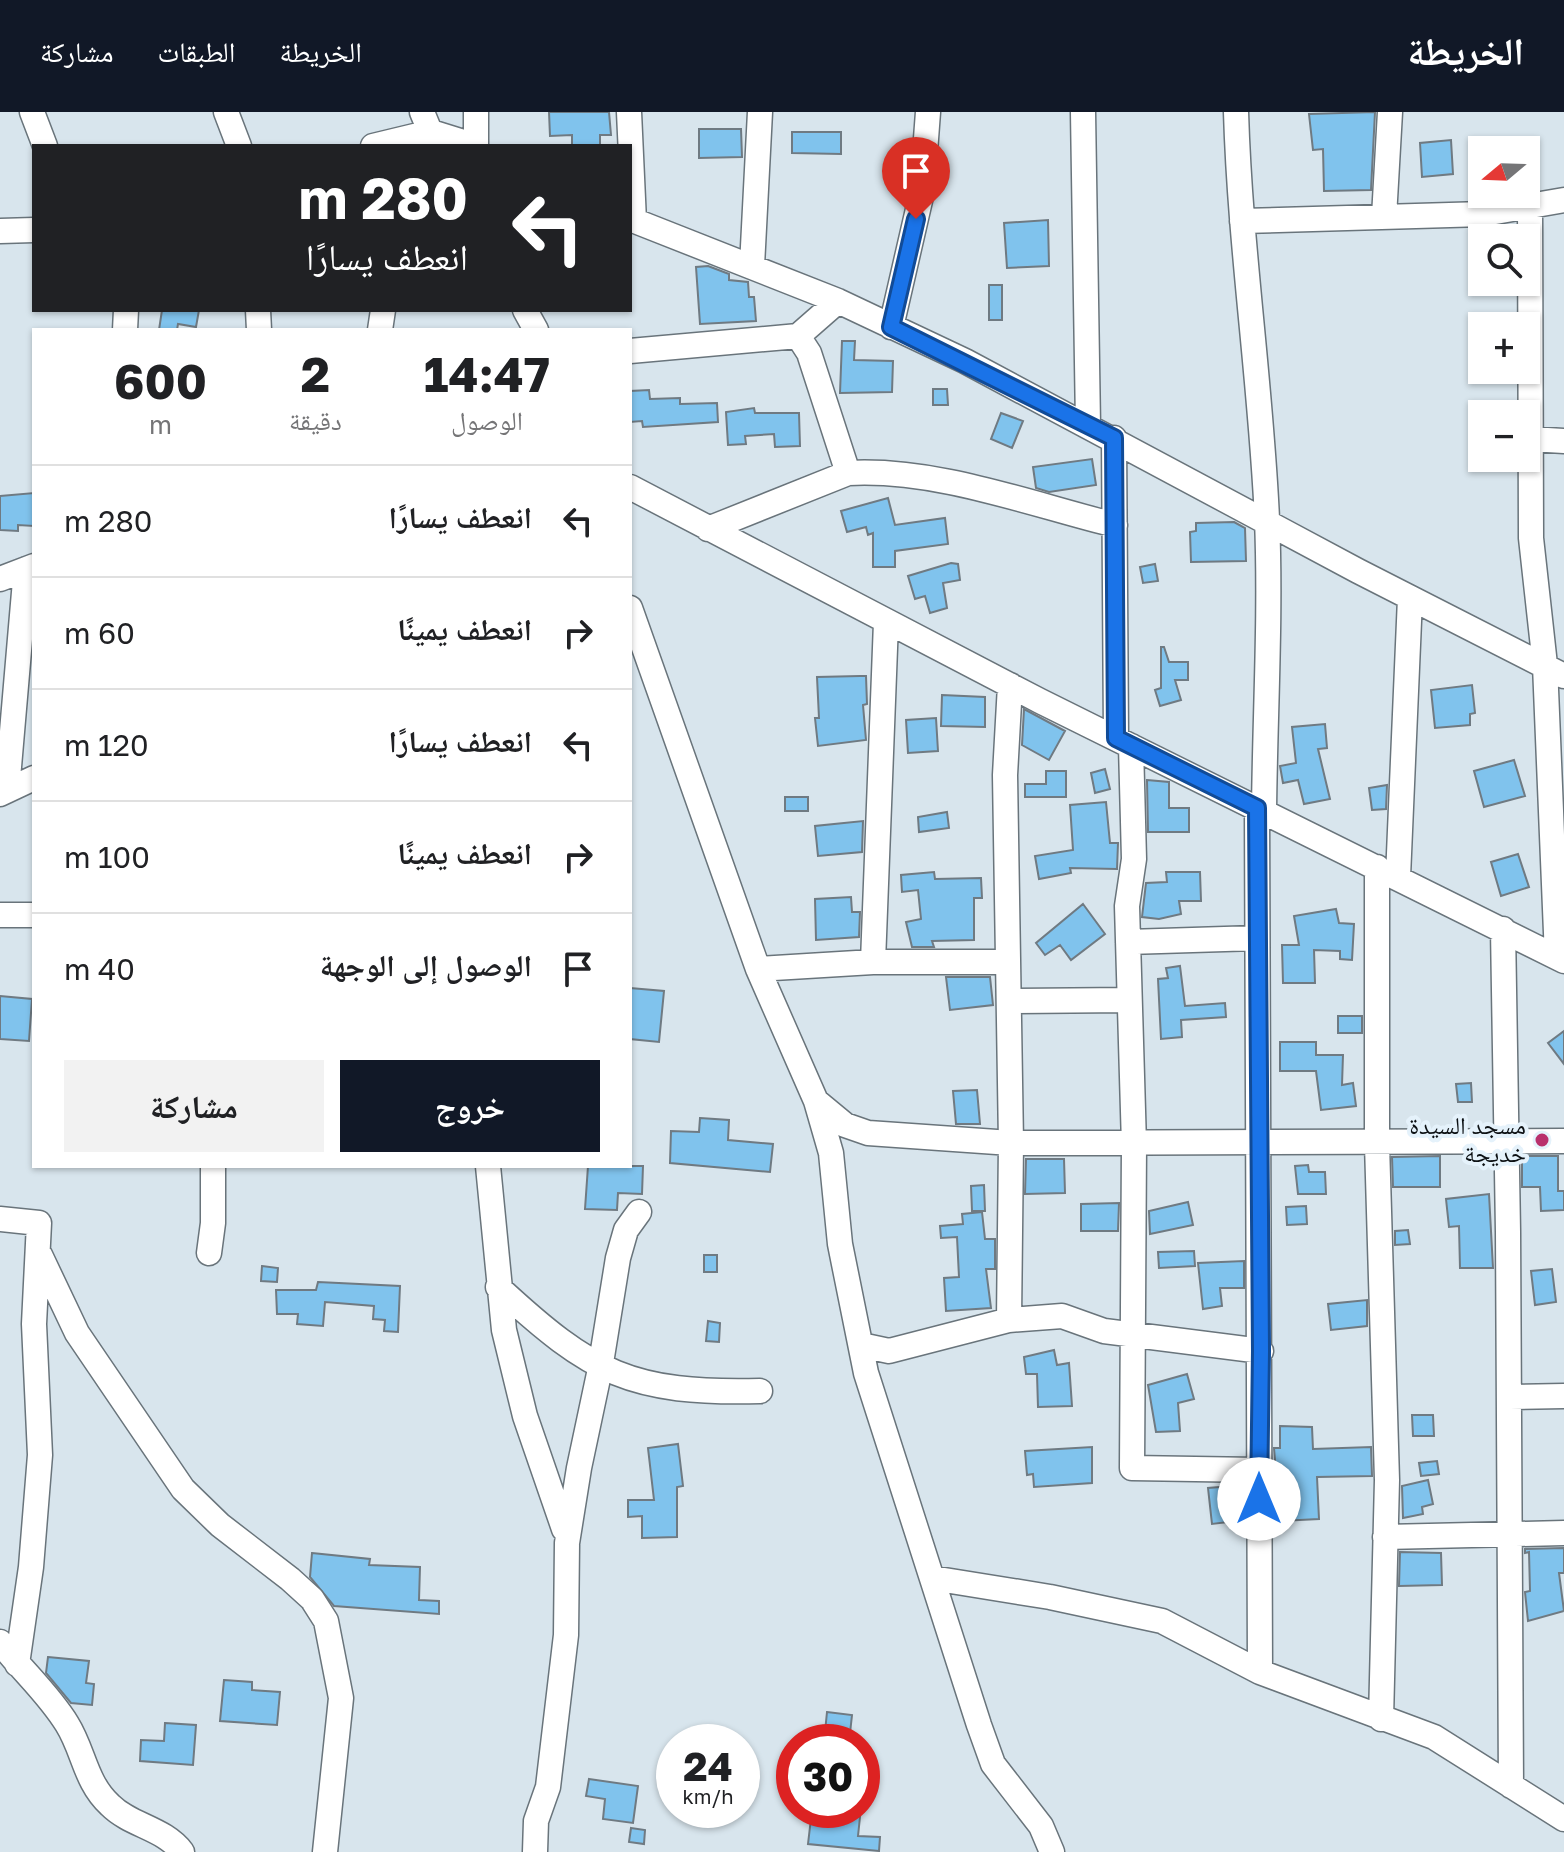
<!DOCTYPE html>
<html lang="ar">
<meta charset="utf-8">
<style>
body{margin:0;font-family:"Golos Text","Noto Naskh Arabic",sans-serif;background:#f2f2f2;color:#202124;direction:rtl;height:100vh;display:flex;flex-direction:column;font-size:30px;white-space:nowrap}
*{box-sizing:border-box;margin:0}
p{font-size:26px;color:#757577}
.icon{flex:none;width:44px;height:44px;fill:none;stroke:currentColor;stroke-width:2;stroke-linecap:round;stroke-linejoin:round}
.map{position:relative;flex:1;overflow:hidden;direction:ltr}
.details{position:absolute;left:32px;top:216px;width:600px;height:840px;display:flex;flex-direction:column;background:#fff;border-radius:0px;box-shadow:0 2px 6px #0004;direction:rtl}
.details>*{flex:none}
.top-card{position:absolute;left:32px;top:32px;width:600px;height:168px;border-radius:0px;box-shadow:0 2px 6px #0004;direction:rtl;background:#202124;color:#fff;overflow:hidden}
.needle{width:52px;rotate:251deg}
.controls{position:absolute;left:1468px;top:24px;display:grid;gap:16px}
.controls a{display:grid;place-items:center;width:72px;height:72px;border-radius:0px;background:#fff;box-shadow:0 2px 6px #0004;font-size:40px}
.speed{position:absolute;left:656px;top:1612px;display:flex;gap:16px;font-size:40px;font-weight:700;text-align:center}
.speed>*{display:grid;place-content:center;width:104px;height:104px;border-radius:50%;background:#fff;box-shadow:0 2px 6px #0004;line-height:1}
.speed small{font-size:20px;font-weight:400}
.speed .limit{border:12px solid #d22;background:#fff;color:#111}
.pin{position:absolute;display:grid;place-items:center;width:68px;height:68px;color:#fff;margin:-82px -34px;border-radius:50% 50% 50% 0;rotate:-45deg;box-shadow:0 0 8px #0007}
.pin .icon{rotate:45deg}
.me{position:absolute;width:88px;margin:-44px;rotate:0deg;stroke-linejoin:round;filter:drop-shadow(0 0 6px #0008)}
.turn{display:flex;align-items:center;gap:28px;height:168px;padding:0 32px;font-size:36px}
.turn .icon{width:104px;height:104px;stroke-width:2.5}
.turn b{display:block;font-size:56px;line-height:68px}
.eta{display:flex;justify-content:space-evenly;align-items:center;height:136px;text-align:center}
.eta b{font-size:48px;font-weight:700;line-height:56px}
.action{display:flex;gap:16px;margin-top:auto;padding:16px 32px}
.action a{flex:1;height:92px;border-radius:0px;background:#111827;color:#fff;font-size:32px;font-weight:700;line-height:92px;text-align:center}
.action a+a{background:#f2f2f2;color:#202124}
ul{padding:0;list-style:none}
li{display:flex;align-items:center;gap:24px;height:112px;padding:0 32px;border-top:2px solid #e0e0e0}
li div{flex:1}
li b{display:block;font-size:30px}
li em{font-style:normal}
header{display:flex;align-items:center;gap:48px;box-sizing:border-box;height:112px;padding:0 40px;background:#111827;color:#fff}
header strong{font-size:38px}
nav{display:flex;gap:44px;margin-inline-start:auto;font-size:28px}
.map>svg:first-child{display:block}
.building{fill:#80c3ed;stroke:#6f7a82;stroke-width:2}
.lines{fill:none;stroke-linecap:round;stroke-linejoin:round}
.minor-casing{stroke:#69747b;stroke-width:27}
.minor{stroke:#fff;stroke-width:24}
.route-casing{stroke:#114b97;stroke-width:20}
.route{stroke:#1a73e8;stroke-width:14}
.poi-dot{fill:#b9306c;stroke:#e5f2fb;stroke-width:3}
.labels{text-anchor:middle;stroke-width:8;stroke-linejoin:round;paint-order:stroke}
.poi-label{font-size:24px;fill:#0c1013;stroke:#e5f2fb;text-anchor:end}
</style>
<header>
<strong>الخريطة</strong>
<nav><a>الخريطة</a><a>الطبقات</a><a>مشاركة</a></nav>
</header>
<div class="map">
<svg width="1564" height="1740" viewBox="0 0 1564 1740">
<rect width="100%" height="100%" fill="#d8e5ed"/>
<path class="building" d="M 549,0 L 609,0 L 611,23 L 600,23 L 600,34 L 572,34 L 572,23 L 550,24 Z
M 1375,0 L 1371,78 L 1324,79 L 1323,37 L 1313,38 L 1309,2 Z
M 699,17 L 741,17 L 742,45 L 699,46 Z
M 792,20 L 841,20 L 841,42 L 792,41 Z
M 1451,28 L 1453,62 L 1422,65 L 1420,31 Z
M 1048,108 L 1049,154 L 1007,156 L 1004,111 Z
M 708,154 L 729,162 L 729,168 L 748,170 L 749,185 L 754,185 L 756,209 L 700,212 L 696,155 Z
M 989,173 L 1002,173 L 1002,208 L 989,208 Z
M 162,198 L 199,198 L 196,215 L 178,212 L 177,218 L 159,218 Z
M 842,229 L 855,229 L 854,248 L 893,249 L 892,280 L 840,281 Z
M 933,277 L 947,277 L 948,293 L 933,293 Z
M 649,278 L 650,287 L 680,286 L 680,292 L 717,291 L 718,310 L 643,315 L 642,309 L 630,310 L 630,279 Z
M 754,296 L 755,301 L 799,301 L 800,334 L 775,335 L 774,322 L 745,324 L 746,332 L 728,333 L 726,300 Z
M 1001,301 L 1023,309 L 1012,336 L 991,327 Z
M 1092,347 L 1096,373 L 1049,380 L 1036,376 L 1033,355 Z
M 34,381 L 34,414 L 18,413 L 18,419 L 0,418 L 0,384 Z
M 888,386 L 895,413 L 945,406 L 948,432 L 895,439 L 895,455 L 873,455 L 873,421 L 868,423 L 866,415 L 847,420 L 841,399 Z
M 1234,410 L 1245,416 L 1246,449 L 1191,450 L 1190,420 L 1196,419 L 1196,411 Z
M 951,451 L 958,452 L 960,468 L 943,471 L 947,496 L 930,501 L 925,484 L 915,487 L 908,464 Z
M 1155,452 L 1158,469 L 1143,471 L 1140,455 Z
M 1161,535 L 1164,535 L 1169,550 L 1188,550 L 1188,568 L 1175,568 L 1181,588 L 1160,594 L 1155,578 L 1161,576 Z
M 860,564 L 866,564 L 867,592 L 863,593 L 866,628 L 818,634 L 815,606 L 819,606 L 817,565 Z
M 1472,573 L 1475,601 L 1470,602 L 1470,613 L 1435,616 L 1431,578 Z
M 942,583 L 985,585 L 985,615 L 941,614 Z
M 1024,597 L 1065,619 L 1049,648 L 1022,633 Z
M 936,606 L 938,639 L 908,641 L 906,608 Z
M 1325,612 L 1327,636 L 1318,637 L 1330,687 L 1304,692 L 1298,668 L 1283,671 L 1280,654 L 1296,651 L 1292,615 Z
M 1514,648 L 1525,684 L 1484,695 L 1474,659 Z
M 1105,657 L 1110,677 L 1095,681 L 1091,661 Z
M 1046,659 L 1066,659 L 1066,685 L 1025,685 L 1025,672 L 1046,672 Z
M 1147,668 L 1169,670 L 1169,696 L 1189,696 L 1189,720 L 1148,720 Z
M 1387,673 L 1386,697 L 1372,698 L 1369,676 Z
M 785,685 L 808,685 L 808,699 L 785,699 Z
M 1106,690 L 1110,731 L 1118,731 L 1117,757 L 1070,756 L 1071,761 L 1039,767 L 1035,744 L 1073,738 L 1070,693 Z
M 947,700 L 949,716 L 919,720 L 918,705 Z
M 863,709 L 862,740 L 818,744 L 815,714 Z
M 1518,742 L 1529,775 L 1501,784 L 1491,750 Z
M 934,760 L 935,767 L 981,766 L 982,786 L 974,786 L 974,828 L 932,829 L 934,835 L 912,835 L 906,810 L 921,807 L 918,778 L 902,780 L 901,763 Z
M 1166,760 L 1200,760 L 1201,789 L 1179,789 L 1181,802 L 1159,807 L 1142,805 L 1146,771 L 1167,770 Z
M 851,785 L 852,800 L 860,800 L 859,825 L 816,828 L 815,787 Z
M 1083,792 L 1105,822 L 1071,848 L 1060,833 L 1045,843 L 1036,831 Z
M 1336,797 L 1339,811 L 1354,812 L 1352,848 L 1340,847 L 1340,839 L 1314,838 L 1315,871 L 1283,871 L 1282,833 L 1299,833 L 1294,804 Z
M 1180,854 L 1185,894 L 1225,891 L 1226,905 L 1181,908 L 1182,925 L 1161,927 L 1158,867 L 1168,866 L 1166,856 Z
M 946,865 L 990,865 L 993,893 L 950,898 Z
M 630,876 L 664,879 L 659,930 L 630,927 Z
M 0,884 L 32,887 L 29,929 L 0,927 Z
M 1338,904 L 1362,904 L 1362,921 L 1338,921 Z
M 1564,919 L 1564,952 L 1548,931 Z
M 1280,930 L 1316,930 L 1316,943 L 1343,943 L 1342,973 L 1353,971 L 1356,994 L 1321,998 L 1316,959 L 1280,959 Z
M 1471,971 L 1472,990 L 1458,990 L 1456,972 Z
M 977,978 L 980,1012 L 956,1012 L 953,979 Z
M 700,1006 L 729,1008 L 728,1028 L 773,1032 L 770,1060 L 670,1051 L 671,1019 L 699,1020 Z
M 1440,1044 L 1440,1075 L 1393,1075 L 1392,1045 Z
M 1522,1044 L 1558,1044 L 1558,1079 L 1564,1079 L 1564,1098 L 1541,1099 L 1540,1075 L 1522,1075 Z
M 1026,1047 L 1064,1047 L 1065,1081 L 1025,1082 Z
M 1308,1053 L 1309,1060 L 1325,1060 L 1326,1082 L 1298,1082 L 1295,1054 Z
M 588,1054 L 643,1054 L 642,1082 L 618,1081 L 617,1098 L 585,1097 Z
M 984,1073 L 985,1099 L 972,1099 L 971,1074 Z
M 1489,1082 L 1493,1156 L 1460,1156 L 1459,1114 L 1449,1115 L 1446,1087 Z
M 1188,1090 L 1193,1113 L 1150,1122 L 1149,1099 Z
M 1119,1091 L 1118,1119 L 1081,1119 L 1081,1092 Z
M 1306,1094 L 1307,1112 L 1287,1113 L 1286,1095 Z
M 982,1100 L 985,1127 L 995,1127 L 995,1157 L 986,1157 L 991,1196 L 946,1199 L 944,1166 L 959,1165 L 957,1125 L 941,1126 L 940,1114 L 963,1112 L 962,1102 Z
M 1408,1118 L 1410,1132 L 1395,1133 L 1395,1119 Z
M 1194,1139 L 1195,1154 L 1159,1156 L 1158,1140 Z
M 704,1143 L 717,1143 L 717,1160 L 704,1160 Z
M 1244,1149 L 1244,1176 L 1220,1176 L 1222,1194 L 1203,1197 L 1198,1151 Z
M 262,1154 L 278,1156 L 277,1170 L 261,1169 Z
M 1552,1157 L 1556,1190 L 1535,1193 L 1531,1159 Z
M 318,1170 L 400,1174 L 398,1220 L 384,1219 L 385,1208 L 373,1207 L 374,1194 L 325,1190 L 323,1214 L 297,1212 L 298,1202 L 277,1202 L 276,1178 L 316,1178 Z
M 1367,1188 L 1367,1214 L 1331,1218 L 1328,1192 Z
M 708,1209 L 720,1211 L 719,1230 L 706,1229 Z
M 1054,1238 L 1057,1253 L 1069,1251 L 1072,1294 L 1038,1295 L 1037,1262 L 1026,1262 L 1024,1245 Z
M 1187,1262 L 1194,1287 L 1178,1291 L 1180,1319 L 1156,1320 L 1148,1273 Z
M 1412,1303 L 1433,1303 L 1434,1324 L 1413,1324 Z
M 1280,1314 L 1312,1315 L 1313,1337 L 1371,1335 L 1372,1364 L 1317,1365 L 1319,1407 L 1280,1409 L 1274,1336 L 1280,1336 Z
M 678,1332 L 683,1374 L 677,1375 L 677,1425 L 642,1426 L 642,1404 L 628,1405 L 628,1388 L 654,1388 L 648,1336 Z
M 1092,1335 L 1092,1371 L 1034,1375 L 1033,1362 L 1027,1363 L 1025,1339 Z
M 1437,1349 L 1439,1362 L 1421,1364 L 1419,1351 Z
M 1428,1368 L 1433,1392 L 1422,1395 L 1423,1402 L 1403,1406 L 1402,1374 Z
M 1244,1373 L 1244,1408 L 1212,1412 L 1208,1376 Z
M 1564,1436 L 1564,1461 L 1559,1461 L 1564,1499 L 1528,1509 L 1525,1480 L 1530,1479 L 1529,1440 L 1525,1441 L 1525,1437 Z
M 1400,1440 L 1441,1441 L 1442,1473 L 1399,1474 Z
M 312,1441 L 370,1447 L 369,1453 L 420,1455 L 419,1488 L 439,1489 L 439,1502 L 334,1494 L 310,1465 Z
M 48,1545 L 89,1549 L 86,1571 L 94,1572 L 92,1593 L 71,1591 L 46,1561 Z
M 224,1568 L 252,1570 L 252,1578 L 280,1580 L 277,1613 L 220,1609 Z
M 827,1600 L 852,1603 L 849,1630 L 824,1630 Z
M 165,1611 L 196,1613 L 193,1653 L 140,1649 L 141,1628 L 164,1629 Z
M 589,1667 L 638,1674 L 633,1711 L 603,1707 L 605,1687 L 586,1684 Z
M 812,1698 L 851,1698 L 850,1704 L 860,1705 L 858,1724 L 880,1725 L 879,1739 L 808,1732 Z
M 631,1716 L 645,1718 L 644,1732 L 629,1730 Z"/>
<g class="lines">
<g class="minor-casing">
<path id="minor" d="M 32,0 L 45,34
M 226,0 L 239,34
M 422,0 L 436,34
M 476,0 L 476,34
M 629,0 L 634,109
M 1083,0 L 1088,313
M 1236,0 C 1240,136 1261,271 1267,407 C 1271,504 1265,602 1264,699
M 373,34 L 431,20 L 476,34
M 1530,94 L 1531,426 L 1545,553 L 1557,845
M 1384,105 L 1390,0
M 630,107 L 838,189 L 965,249 L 1358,459 L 1564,564
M 1242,109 L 1484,102 L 1564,88
M 0,119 L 34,118
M 752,154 L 760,0
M 258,198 L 259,218
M 525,198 L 536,218
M 891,215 L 922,80 L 928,0
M 125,218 L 126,198
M 380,218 L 383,198
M 798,224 L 809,241 L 848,361
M 630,239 L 798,224 L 838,189
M 1114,326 L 1116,626
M 1531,327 L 1564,329
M 630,375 L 1040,589 L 1564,849
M 708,417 L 848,361 C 936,356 1030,392 1115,413
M 0,467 L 34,454
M 630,496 L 758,857 L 816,989 L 831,1041 L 840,1132 L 866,1261 L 979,1613 L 993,1652 L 1041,1714 L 1052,1740
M 1131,634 L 1134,747 L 1127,794 L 1134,1033 L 1132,1356 L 1258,1358
M 7,678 L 26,457
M 0,682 L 34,666
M 1257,696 L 1260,1560
M 1377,755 L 1377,1032 L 1387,1368 L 1381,1607
M 1398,765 L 1410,486
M 0,803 L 34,803
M 1503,817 L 1508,1120 L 1511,1674
M 1128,830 L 1257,826
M 873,850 L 886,510
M 758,857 L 873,850 L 1008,850
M 1010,889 L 1128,888
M 816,989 L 845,1013 L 868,1021 L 1011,1031 L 1564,1029
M 488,1054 L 504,1218 L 525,1304 L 564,1417
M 0,1107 L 39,1111 L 34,1212 L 40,1343 L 31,1455 L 17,1552
M 209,1141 L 213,1111 L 213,1054
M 40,1143 L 77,1221 L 183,1377 L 220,1413 L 290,1467 L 312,1487 L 326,1509 L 341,1586 L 325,1740
M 498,1175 C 592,1262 631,1282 760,1279
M 1009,1208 L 1011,1031 L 1005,663 L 1010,573
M 861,1233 L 889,1239 L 1009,1208 L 1062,1204 L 1104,1219 L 1261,1239
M 1510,1285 L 1564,1284
M 1385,1425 L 1564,1421
M 932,1466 L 1050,1485 L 1162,1509 L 1260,1560 L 1434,1625 L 1564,1707
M 0,1530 C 22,1559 48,1581 67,1612 C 84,1639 85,1670 110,1693 C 131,1714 164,1716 182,1740
M 535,1740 L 536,1709 L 548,1675 L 566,1523 L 567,1431 L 579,1356 L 600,1257 L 618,1146 L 626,1118 L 639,1100"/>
</g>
<use href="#minor" class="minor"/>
</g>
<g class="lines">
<g class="route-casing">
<path id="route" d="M 916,107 L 891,215 L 1114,326 L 1116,626 L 1257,696 L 1261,1239 L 1259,1387"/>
</g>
<use href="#route" class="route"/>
</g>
<circle class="poi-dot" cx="1542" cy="1028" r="8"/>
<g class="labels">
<g class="poi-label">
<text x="1526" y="1022">مسجد السيدة<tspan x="1526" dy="28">خديجة</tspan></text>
</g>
</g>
</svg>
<div class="controls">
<a><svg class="needle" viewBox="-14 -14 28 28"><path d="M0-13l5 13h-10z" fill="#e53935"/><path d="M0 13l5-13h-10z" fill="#757577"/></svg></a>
<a><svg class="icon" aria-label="search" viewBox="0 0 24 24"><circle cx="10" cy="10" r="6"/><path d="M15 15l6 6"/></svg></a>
<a>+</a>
<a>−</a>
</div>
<div class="speed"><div>24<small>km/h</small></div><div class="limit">30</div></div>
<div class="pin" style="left:916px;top:107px;background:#d93025"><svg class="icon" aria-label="arrive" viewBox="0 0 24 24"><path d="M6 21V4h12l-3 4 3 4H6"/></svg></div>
<svg class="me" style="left:1259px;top:1387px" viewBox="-20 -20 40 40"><circle r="19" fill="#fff"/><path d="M0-13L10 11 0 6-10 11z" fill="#1a73e8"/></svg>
<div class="top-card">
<div class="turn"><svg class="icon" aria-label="left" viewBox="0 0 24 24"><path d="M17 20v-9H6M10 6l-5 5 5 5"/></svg><div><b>280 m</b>انعطف يسارًا</div></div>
</div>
<section class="details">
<div class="eta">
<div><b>14:47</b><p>الوصول</p></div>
<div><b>2</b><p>دقيقة</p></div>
<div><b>600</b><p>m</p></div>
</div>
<ul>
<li><svg class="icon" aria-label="left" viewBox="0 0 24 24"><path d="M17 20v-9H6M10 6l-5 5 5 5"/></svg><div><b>انعطف يسارًا</b></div><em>280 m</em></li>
<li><svg class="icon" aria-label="right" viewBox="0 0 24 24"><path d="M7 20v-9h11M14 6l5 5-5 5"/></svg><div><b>انعطف يمينًا</b></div><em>60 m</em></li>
<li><svg class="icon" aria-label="left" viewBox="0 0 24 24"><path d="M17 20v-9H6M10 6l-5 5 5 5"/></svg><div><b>انعطف يسارًا</b></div><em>120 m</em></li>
<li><svg class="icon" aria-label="right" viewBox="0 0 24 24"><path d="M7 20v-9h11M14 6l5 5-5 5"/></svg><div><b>انعطف يمينًا</b></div><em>100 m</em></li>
<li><svg class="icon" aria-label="arrive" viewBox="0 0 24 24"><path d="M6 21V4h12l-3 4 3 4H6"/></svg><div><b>الوصول إلى الوجهة</b></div><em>40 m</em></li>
</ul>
<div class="action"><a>خروج</a><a>مشاركة</a></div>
</section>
</div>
